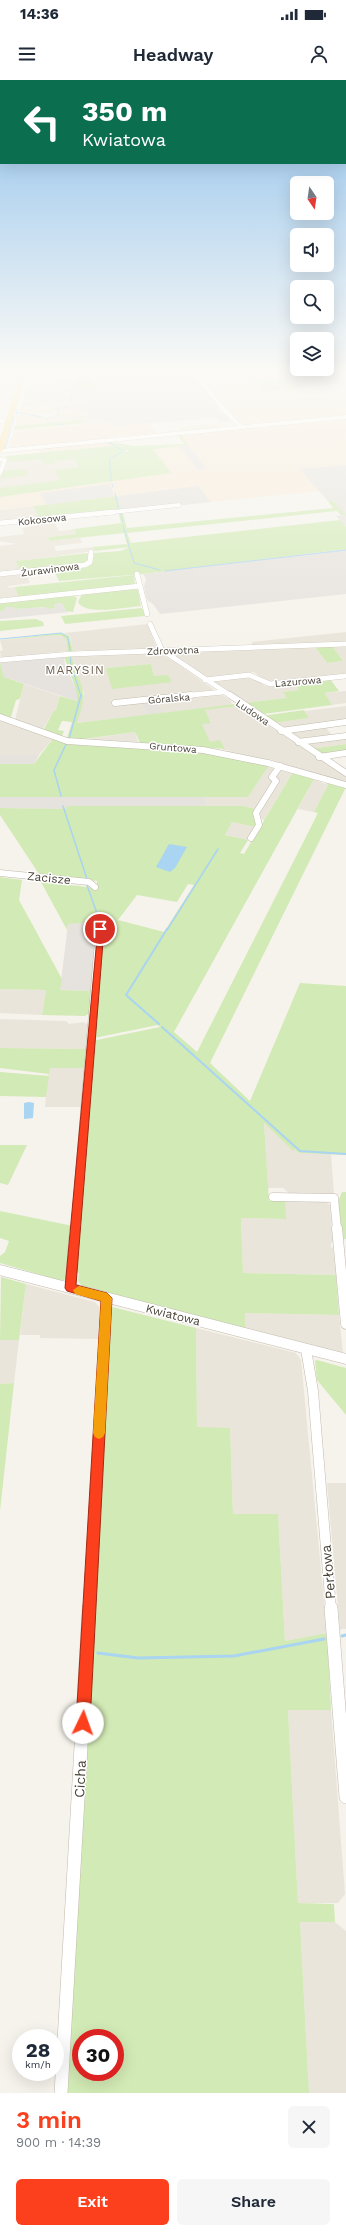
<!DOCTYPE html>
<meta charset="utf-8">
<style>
body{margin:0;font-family:"Work Sans",sans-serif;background:#f6f6f7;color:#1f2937;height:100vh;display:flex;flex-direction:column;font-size:15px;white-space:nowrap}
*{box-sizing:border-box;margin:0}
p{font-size:13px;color:#747a83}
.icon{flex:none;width:22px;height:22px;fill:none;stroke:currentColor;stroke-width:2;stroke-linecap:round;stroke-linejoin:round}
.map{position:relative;height:2013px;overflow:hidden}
.panel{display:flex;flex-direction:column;background:#fff;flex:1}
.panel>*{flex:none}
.top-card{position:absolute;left:0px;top:0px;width:346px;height:84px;box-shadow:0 4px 16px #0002;background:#0b6e4f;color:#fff;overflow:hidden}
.needle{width:26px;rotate:167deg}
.controls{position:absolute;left:290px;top:96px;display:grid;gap:8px}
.controls a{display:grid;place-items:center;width:44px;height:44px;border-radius:6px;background:#fff;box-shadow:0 4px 16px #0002;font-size:20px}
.speed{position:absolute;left:12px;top:1949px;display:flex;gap:8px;font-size:20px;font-weight:700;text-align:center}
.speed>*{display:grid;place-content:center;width:52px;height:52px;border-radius:50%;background:#fff;box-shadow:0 4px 16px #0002;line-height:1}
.speed small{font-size:10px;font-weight:400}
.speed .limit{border:6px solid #d22;background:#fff;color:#111}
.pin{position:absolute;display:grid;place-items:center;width:34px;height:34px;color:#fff;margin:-17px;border:2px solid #fff;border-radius:50%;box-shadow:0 1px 4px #0007}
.me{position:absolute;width:44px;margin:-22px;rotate:3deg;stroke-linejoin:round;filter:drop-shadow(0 0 3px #0008)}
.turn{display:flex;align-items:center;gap:14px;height:84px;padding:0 16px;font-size:18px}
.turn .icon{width:52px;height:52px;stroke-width:2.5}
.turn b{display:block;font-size:28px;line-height:34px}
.round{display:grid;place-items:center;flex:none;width:42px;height:42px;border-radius:6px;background:#f6f6f7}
.summary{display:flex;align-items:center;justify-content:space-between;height:68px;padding:0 16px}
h1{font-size:24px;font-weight:600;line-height:30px;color:#fc3f1d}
.primary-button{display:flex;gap:8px;margin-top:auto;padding:8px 16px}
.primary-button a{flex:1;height:46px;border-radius:6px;background:#fc3f1d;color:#fff;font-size:16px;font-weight:600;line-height:46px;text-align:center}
.primary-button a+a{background:#f6f6f7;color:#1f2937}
.status{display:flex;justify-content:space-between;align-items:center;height:28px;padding:0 20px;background:#fff;direction:ltr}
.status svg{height:11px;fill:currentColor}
header{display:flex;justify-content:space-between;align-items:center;height:52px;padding:0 16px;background:#fff;font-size:18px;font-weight:600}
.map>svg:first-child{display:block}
.residential{fill:#eae5da;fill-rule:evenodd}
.commercial{fill:#f7ead8}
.industrial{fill:#e6e2dd}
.green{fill:#d2eab5;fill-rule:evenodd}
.parking{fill:#e5e3e0}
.water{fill:#a9d4f2}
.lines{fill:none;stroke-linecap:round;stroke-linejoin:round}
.stream-far3{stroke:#a9d4f2;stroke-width:1}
.stream-far2{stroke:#a9d4f2;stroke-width:1.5}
.stream-far1{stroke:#a9d4f2;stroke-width:2}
.stream{stroke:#a9d4f2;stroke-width:3}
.minor-far5-casing{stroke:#c2bbae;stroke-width:4.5}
.minor-far4-casing{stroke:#c2bbae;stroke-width:5.5}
.minor-far3-casing{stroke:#c2bbae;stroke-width:7}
.minor-far2-casing{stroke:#c2bbae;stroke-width:9}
.minor-far1-casing{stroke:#c2bbae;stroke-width:11}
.minor-casing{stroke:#c2bbae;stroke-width:14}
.major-casing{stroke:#e6c16a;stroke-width:5.5}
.minor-far5{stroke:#fff;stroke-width:4}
.minor-far4{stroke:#fff;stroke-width:5}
.minor-far3{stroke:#fff;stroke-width:6}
.minor-far2{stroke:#fff;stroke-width:8}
.minor-far1{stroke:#fff;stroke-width:10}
.minor{stroke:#fff;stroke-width:13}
.major{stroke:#ffe39c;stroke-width:5}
.route{fill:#fc3f1d;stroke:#a42913}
.slow{fill:#f59e0b}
.labels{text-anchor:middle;stroke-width:3;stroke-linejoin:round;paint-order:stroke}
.far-street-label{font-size:10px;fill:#4b4439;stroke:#fff}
.far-quarter-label{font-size:12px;letter-spacing:1px;fill:#6e6250;stroke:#fff}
.street-label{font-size:12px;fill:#4b4439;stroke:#fff}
.near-street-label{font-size:14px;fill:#4b4439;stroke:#fff}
</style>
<div class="status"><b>14:36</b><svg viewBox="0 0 49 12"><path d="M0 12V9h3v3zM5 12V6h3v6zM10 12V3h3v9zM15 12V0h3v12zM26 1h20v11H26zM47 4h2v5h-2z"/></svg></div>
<header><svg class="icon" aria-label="menu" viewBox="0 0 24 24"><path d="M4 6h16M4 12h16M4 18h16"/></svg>Headway<svg class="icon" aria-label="person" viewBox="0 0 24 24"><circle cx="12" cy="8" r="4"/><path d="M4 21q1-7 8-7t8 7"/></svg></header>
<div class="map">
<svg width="346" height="2013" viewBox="0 0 346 2013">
<rect width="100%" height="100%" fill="#f6f3ec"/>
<path class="residential" d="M 75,300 L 72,311 L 85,310 L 83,321 L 94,320 L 94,322 L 21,327 L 28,304 Z
M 55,335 L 57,337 L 91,335 L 101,342 L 85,344 L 82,340 L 48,343 L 40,338 Z
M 121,371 L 109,379 L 108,384 L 54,390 L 60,400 L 0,408 L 0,397 L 7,382 Z
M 33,426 L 39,438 L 0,442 L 0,430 Z
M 54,442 L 59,451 L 74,449 L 76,454 L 48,457 L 49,461 L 80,458 L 82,463 L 54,466 L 56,471 L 92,467 L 95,471 L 17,481 L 21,490 L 0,493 L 0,466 L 16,464 L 0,461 L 0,457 L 24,454 L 22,448 Z
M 25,493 L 30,503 L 8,506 L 9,508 L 15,507 L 19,518 L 0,520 L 0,495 Z
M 148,544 L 156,567 L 154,569 L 73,571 L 70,556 L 64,553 Z
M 346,552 L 346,563 L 252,566 L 252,562 Z
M 60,555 L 66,559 L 68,571 L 1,578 L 0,571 L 3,570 L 0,560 Z
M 346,565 L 346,595 L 266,602 L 254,592 L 206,598 L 170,572 L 314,566 L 327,583 L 343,581 L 332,566 Z
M 157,572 L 175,582 L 216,611 L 120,622 L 119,619 L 111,620 L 113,624 L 141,621 L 147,635 L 76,643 L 84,613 L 72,584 L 72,575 L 85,576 ZM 151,584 L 154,596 L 106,588 Z
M 252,596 L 265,606 L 294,602 L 299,610 L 283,612 L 287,618 L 244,623 L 223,607 L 209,600 Z
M 24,604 L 60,616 L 56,630 L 53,632 L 43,649 L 15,640 Z
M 346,611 L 346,623 L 332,625 L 325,613 Z
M 220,613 L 231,621 L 232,625 L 163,633 L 157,621 Z
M 238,626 L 346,696 L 346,701 L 219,672 L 231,670 L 224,670 L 210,662 L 201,644 L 211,642 L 204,630 Z
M 346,626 L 346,641 L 286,649 L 273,643 L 309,638 L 305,631 Z
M 0,639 L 54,657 L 39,675 L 0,675 Z
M 326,647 L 332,656 L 300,660 L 286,652 Z
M 135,652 L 138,662 L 87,659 Z
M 346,657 L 346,664 L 311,669 L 305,662 Z
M 270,684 L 278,686 L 273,701 L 256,729 L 242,726 L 205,726 L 205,717 L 248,717 Z
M 281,687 L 294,690 L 264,740 L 261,739 L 258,734 Z
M 314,699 L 328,705 L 314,732 L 298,729 Z
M 232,742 L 255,747 L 248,760 L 225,755 Z
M 0,909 L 46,910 L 42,935 L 0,933 Z
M 0,939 L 66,941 L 69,944 L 84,942 L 88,945 L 86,969 L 0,968 Z
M 49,988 L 85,988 L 81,1027 L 45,1027 Z
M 264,1043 L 294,1072 L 294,1069 L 299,1073 L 331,1074 L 334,1114 L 289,1113 L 283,1108 L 268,1108 Z
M 285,1121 L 326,1122 L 330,1125 L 333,1162 L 331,1163 L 331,1167 L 333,1168 L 336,1195 L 243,1193 L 241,1138 L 285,1139 Z
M 26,1204 L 95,1222 L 100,1228 L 98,1259 L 40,1258 L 40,1255 L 20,1255 Z
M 244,1233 L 339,1235 L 343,1273 L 245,1248 Z
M 196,1248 L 296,1273 L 301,1280 L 327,1553 L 285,1561 L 278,1434 L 233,1435 L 230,1348 L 197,1348 Z
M 0,1260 L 19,1260 L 14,1303 L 0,1304 Z
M 327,1403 L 346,1403 L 346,1549 L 342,1549 L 340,1550 Z
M 288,1630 L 331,1630 L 345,1814 L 338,1823 L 298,1823 Z
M 300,1842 L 335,1842 L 346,1851 L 346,2013 L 309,2013 Z"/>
<path class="commercial" d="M 255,301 L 264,311 L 338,304 L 341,307 L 346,307 L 346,335 L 242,345 L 230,331 L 226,330 L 205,305 Z
M 55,326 L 54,334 L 19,333 L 20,328 Z
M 83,329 L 87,335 L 57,337 L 56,336 L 58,331 Z
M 19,334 L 42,337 L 48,343 L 15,346 Z
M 346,338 L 346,385 L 299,389 L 319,411 L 211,422 L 198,406 L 0,430 L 0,417 L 115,401 L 126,372 L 185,364 L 177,354 Z
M 110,342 L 112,346 L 149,343 L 156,353 L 32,366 L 9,367 L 14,351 Z
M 220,343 L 224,347 L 182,351 L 180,347 Z
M 106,362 L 114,366 L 40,373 L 37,369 Z"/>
<path class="industrial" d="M 31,288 L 66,288 L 64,294 L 28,297 Z
M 146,288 L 186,288 L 221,327 L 217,327 L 218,329 L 222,333 L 225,333 L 232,341 L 220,342 L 217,338 L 203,339 L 112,346 L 110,342 L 101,342 L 99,339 L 94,339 L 82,329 L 55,331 L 55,326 L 94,322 L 83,321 L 85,310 L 96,309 L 87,292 Z
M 245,288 L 297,288 L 299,290 L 309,289 L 312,292 L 346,289 L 346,294 L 336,295 L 340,298 L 346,298 L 346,307 L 341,307 L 338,304 L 298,308 L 294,303 L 297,302 L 298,297 L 257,301 Z
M 346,385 L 346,447 L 336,436 L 345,435 L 333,421 L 328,421 L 299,389 Z
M 198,406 L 211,422 L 121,432 L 117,416 Z
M 346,469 L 346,514 L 160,534 L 154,525 L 147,520 L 144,507 L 146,499 L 143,494 Z
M 62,523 L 66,531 L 70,532 L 0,539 L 0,531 L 3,531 L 6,527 L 13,527 L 15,529 L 47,527 L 48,529 L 55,528 L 54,524 Z
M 64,575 L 65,585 L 78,613 L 77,621 L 4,597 L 0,582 Z
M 141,621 L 157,621 L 163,633 L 147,635 Z
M 0,675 L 39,675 L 34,684 L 0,684 Z
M 0,717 L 205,717 L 205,726 L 66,726 L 67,729 L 0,728 Z
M 94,842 L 97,854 L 92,911 L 60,910 L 68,844 Z"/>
<path class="green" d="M 88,288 L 90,288 L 85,292 L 97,309 L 71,311 L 78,296 Z
M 298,297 L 299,301 L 294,303 L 298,308 L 264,311 L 255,301 Z
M 82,340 L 84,343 L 14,350 L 15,346 Z
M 177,354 L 180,354 L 188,365 L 153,369 L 171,393 L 0,417 L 0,408 L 60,400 L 54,390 L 79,387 L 74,379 L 54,381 L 55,384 L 43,383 L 42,379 L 110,373 L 7,382 L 6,376 L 113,366 L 106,362 L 109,361 L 127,370 L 120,372 L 129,371 L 112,362 L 134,366 L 184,364 Z
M 24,389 L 29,394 L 25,394 L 26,396 L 3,398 L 0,402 L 3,391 Z
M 117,416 L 121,430 L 39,438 L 33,426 Z
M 328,421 L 333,421 L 346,435 L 341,435 L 337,431 L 127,453 L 131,463 L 340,440 L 346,447 L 346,469 L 143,494 L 59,501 L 53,489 L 92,484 L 94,473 L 120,471 L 130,467 L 95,471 L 92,467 L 127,464 L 124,453 L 49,461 L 48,457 L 76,454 L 74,449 L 121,443 L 118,432 L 124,431 L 123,433 L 127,448 L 333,428 Z
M 89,473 L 90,478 L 86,483 L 20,490 L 16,481 Z
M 134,495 L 135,504 L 19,518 L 15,507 Z
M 135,509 L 138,510 L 141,526 C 127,527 85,536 78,522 L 82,514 Z
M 74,516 L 77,518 L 73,532 L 66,531 L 62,523 L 54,524 L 55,528 L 48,529 L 46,527 L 15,529 L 13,527 L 6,527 L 3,531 L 0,531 L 0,522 Z
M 142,528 L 145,536 L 65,544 L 61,536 Z
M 36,539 L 43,542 L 44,546 L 0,551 L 0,541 Z
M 62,553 L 69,556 L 73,571 L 68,571 L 66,559 L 60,555 L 0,560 Z
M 332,566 L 343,581 L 327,583 L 315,567 Z
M 64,575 L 72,575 C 72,590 83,601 83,614 C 83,626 80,632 77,643 L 236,624 L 238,626 L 205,630 L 211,643 L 202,644 L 210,662 L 220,660 L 225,669 L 140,663 L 135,652 L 76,660 L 67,658 L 72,642 L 62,641 L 58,650 L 64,651 L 62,656 L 43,651 L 53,632 L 56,630 L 60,616 L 77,621 C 78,606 67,590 64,575 Z
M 0,582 L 4,597 L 24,604 L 20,619 L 16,620 L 11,637 L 0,636 Z
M 151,584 L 154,596 L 168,595 L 172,602 L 112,609 L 106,588 Z
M 330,599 L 339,611 L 325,613 L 332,625 L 263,634 L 244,623 L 287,618 L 283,612 L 299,610 L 294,602 Z
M 304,630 L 309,638 L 273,643 L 262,636 Z
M 54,657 L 185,670 L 270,684 L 248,717 L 0,717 L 0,684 L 34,684 Z
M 346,664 L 346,671 L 323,674 L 311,669 Z
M 294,690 L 314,699 L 174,952 L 197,972 L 318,733 L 314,732 L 328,705 L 325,702 L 346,707 L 210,983 L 250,1021 L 300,903 L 346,906 L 346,1075 L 299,1073 L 294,1069 L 294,1072 L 264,1043 L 269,1121 L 285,1121 L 286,1139 L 241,1138 L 243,1193 L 336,1195 L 339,1235 L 245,1233 L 245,1248 L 83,1207 L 78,1201 L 79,1193 L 75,1192 L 92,961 L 160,947 L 158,945 L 94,958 L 103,852 L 104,850 L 103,847 L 95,847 L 94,842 L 68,844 L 67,850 L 41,802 L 97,808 L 97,801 L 39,794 L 0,735 L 0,728 L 67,729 L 66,726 L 242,726 L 256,729 L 257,745 L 255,747 L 232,742 L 225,755 L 248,760 L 240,773 L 244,774 ZM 188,804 L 194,805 L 164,852 L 118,840 L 137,815 L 177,822 Z
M 0,797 L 22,800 L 19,820 L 62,899 L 60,910 L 92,911 L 91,932 L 85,936 L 42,935 L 46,910 L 0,909 Z
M 0,968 L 86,969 L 85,988 L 50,988 L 49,994 L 0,988 Z
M 0,992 L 49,996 L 46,1017 L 0,1016 Z
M 0,1065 L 27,1065 L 8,1105 L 0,1103 Z
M 342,1112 L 346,1112 L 346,1159 L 341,1159 L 337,1124 Z
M 0,1131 L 73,1146 L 67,1198 L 62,1201 L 0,1183 L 0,1176 L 5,1172 L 9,1161 L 0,1158 Z
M 1,1197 L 26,1204 L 19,1260 L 0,1260 Z
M 112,1227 L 196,1248 L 197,1347 L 230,1348 L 233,1434 L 278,1434 L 285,1561 L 327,1553 L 331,1630 L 288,1630 L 298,1823 L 334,1824 L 335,1842 L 300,1842 L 309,2013 L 66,2013 ZM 81,1958 L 115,1958 L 115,1992 L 81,1992 Z
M 317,1280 L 346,1288 L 346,1335 L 317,1300 L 315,1281 Z
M 14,1303 L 0,1431 L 0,1304 Z"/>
<path class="parking" d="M 202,303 L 208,312 L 179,314 L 172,306 Z
M 209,313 L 186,316 L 193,325 L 174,326 L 167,317 Z
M 188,365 L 207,389 L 198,390 L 179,366 Z
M 110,404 L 114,416 L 47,425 L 40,413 Z"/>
<path class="water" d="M 169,764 L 187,767 L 175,788 L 170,792 L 156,787 Z
M 29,1022 L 34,1023 L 33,1038 L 24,1039 L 24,1023 Z"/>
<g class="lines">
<path class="stream-far3" d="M 76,301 L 89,288
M 69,323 L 76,302
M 64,328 L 66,327
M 16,332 L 42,337
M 16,335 L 17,329
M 57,336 L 59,331
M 58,343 L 64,345
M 12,345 L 14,337
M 7,362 L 11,347
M 108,362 L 124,371
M 4,369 L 7,363
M 110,390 L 110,379 L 122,372
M 111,391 L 111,401
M 112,404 L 113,407
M 115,413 L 119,430
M 120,432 L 123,442
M 123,445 L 125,453
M 126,454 L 126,457
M 127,459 L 129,466
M 129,467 L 134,483 L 160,490
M 165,491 L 346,470
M 0,559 L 61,553 L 68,557 L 70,571
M 70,575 L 71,585 L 81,616"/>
<path class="stream-far2" d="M 69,659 L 81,615
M 61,716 L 54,690 L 67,662
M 63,726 L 87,799
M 87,805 L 101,845
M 167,850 L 218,769"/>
<path class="stream-far1" d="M 159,944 L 126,915 L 167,849
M 162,947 L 300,1071 L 346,1074"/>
<path class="stream" d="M 342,1556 L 346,1555
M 98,1573 L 138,1578 L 234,1576 L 324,1559"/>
<g class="minor-far5-casing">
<path id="minor-far5" d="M 190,288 L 225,331 L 241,347
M 0,341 L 3,341
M 0,371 L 346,337
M 0,379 L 5,380 L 0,393
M 104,433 L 179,425"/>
</g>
<g class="minor-far4-casing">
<path id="minor-far4" d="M 0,443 L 114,432
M 0,494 L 85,485 L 90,482 L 91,472
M 137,494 L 147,534
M 0,521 L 140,506
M 150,544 L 162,570 L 231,616
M 0,580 L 71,574 L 346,564
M 205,600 L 249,595 L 270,604 L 346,596
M 181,616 L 223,612"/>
</g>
<g class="minor-far3-casing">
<path id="minor-far3" d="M 230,615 L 346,693
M 115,623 L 191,615
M 0,637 L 67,661 L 203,670 L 268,683 L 346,705
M 281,651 L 346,642
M 298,662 L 346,656
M 319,677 L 346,673
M 251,758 L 259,745 L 256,733 L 276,701 L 272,697 L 280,686
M 0,793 L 89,802 L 95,807"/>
</g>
<g class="minor-far2-casing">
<path id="minor-far2" d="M 273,1117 L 334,1118 L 337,1149
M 75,1149 L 100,849"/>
</g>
<g class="minor-far1-casing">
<path id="minor-far1" d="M 337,1148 L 346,1244
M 0,1190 L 346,1279
M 70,1208 L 75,1148
M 306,1269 L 313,1311 L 331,1529
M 89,1529 L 107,1218"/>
</g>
<g class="minor-casing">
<path id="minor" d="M 331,1528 L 346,1717
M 61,2013 L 89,1528"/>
</g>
<g class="major-casing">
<path id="major" d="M 0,370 L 25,288"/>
</g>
<use href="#minor-far5" class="minor-far5"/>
<use href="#minor-far4" class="minor-far4"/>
<use href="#minor-far3" class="minor-far3"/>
<use href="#minor-far2" class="minor-far2"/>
<use href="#minor-far1" class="minor-far1"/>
<use href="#minor" class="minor"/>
<use href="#major" class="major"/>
</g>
<linearGradient id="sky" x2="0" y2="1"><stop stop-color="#8fc1ec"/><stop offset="0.51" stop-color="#fbfaf6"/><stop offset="1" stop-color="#fbfaf6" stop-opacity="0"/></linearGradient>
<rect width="346" height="570" fill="url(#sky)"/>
<path class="route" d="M 98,847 L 104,849 L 76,1205 L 107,1213 L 112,1218 L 90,1643 L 88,1648 L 83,1650 L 78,1648 L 76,1643 L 101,1221 L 67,1211 L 65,1208 Z"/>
<path class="slow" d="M 79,1206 L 107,1213 L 112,1218 L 105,1353 L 103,1357 L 99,1359 L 95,1357 L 93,1353 L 101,1221 L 75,1214 L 73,1210 Z"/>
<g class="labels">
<g class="far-street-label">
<text transform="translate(42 439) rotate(-6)" y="4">Kokosowa</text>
<text transform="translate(50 489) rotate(-7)" y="4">Żurawinowa</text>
<text transform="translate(173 570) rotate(-2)" y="4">Zdrowotna</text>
<text transform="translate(298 601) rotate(-5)" y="4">Lazurowa</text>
<text transform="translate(169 618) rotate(-5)" y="4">Góralska</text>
<text transform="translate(253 632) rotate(34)" y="4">Ludowa</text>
<text transform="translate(173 667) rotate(5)" y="4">Gruntowa</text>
</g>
<g class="far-quarter-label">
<text x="75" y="594">MARYSIN</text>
</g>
<g class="street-label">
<text transform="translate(49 798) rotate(6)" y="4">Zacisze</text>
<text transform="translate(173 1235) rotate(14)" y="4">Kwiatowa</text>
</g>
<g class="near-street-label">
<text transform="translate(328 1492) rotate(-95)" y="5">Perłowa</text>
<text transform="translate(80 1699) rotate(-87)" y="5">Cicha</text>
</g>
</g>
</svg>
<div class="controls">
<a><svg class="needle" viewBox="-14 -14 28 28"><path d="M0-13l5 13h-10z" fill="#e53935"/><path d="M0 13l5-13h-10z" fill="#747a83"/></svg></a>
<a><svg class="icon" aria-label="sound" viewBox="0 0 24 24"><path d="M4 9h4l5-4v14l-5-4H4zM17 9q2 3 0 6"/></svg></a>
<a><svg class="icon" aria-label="search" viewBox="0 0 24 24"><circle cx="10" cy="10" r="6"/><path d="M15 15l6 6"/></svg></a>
<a><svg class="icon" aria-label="layers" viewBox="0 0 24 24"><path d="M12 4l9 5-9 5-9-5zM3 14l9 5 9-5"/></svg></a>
</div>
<div class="speed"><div>28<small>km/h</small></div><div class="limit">30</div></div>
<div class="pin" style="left:100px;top:849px;background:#d93025"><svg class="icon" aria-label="arrive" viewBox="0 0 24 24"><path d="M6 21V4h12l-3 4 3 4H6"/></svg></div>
<svg class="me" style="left:83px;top:1643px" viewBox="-20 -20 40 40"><circle r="19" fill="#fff"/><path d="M0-13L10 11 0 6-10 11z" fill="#fc3f1d"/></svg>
<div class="top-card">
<div class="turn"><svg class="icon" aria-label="left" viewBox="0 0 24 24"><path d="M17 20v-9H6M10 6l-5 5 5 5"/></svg><div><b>350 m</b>Kwiatowa</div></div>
</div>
</div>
<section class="panel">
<div class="summary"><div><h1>3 min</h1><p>900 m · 14:39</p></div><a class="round"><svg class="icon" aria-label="close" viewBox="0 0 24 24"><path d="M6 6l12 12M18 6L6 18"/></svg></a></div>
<div class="primary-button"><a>Exit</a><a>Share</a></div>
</section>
